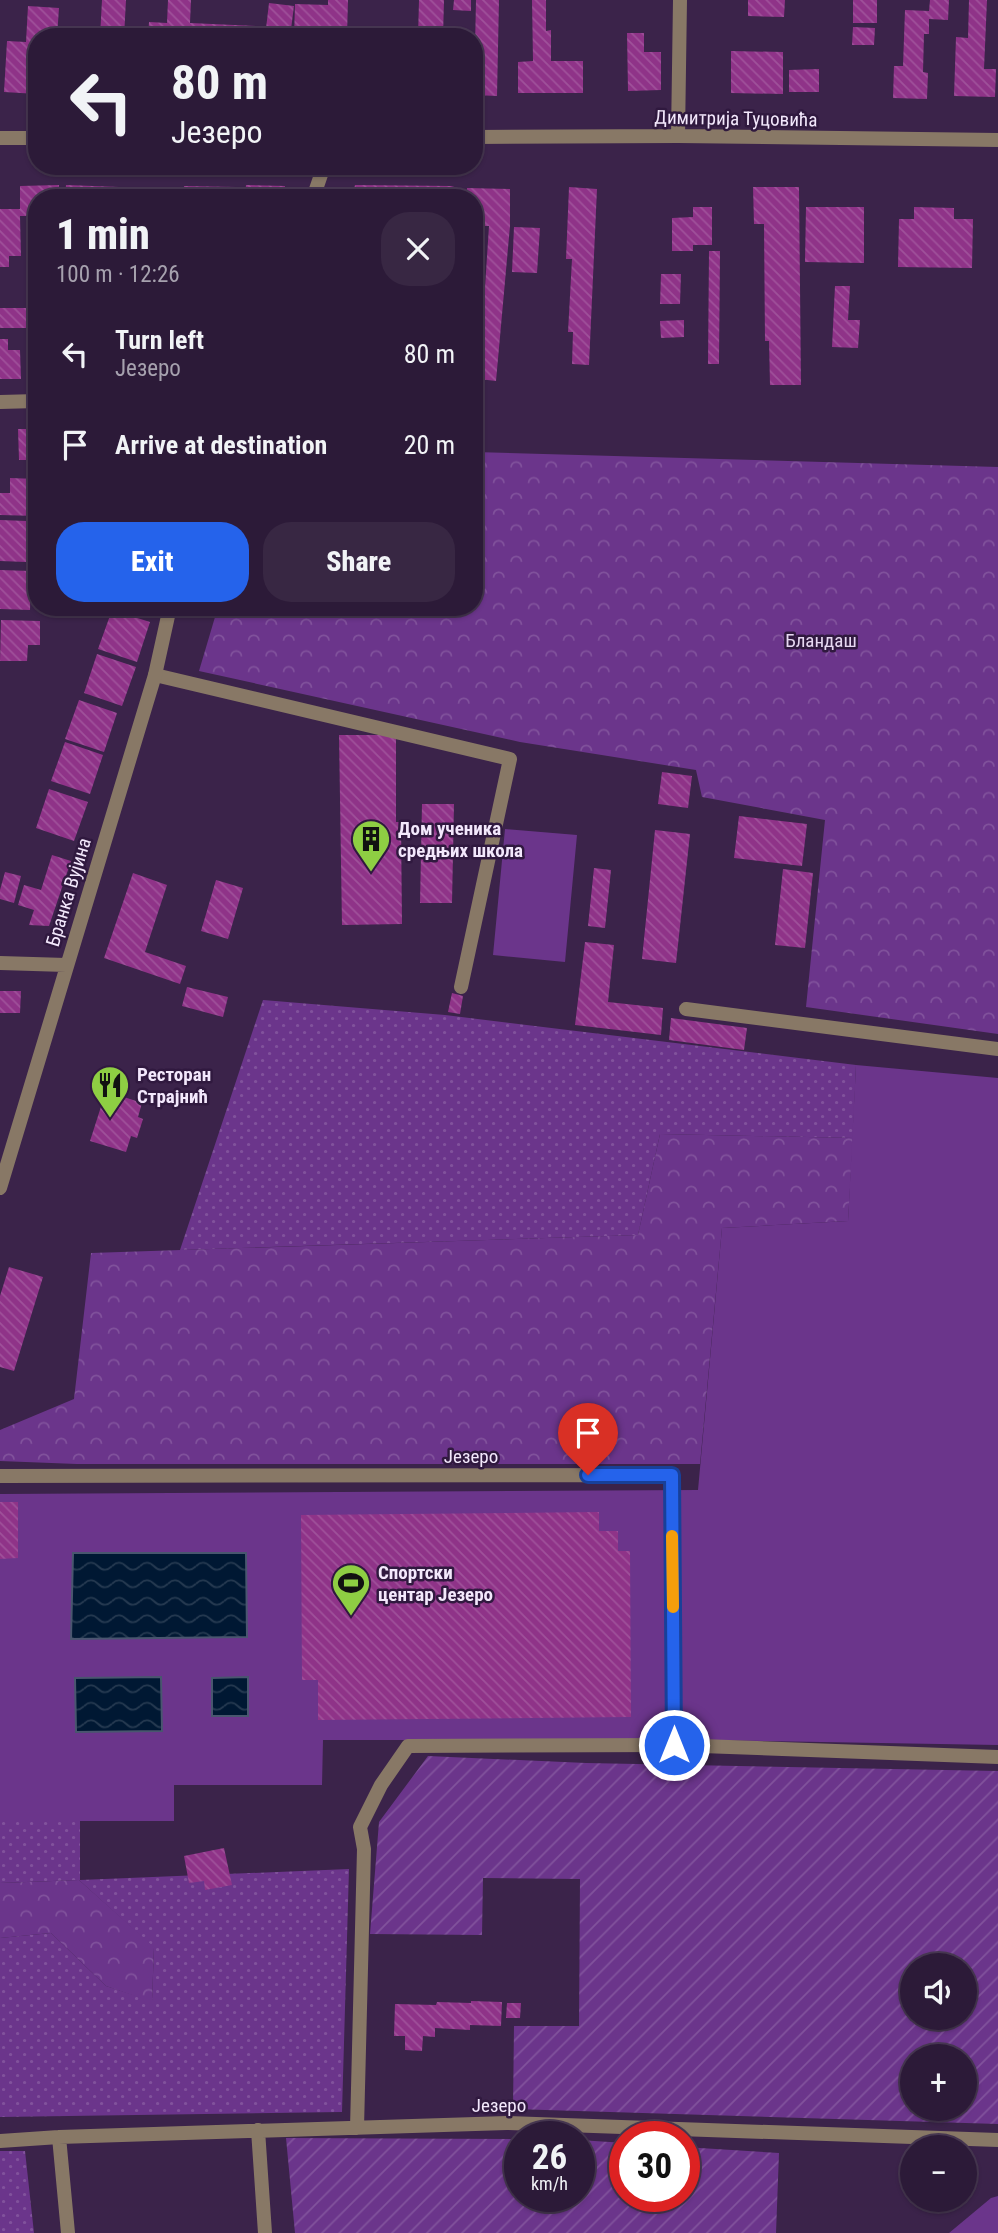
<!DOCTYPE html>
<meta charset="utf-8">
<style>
body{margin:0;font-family:"Roboto Condensed",sans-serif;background:#382743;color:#f1f3f6;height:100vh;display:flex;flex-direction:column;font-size:26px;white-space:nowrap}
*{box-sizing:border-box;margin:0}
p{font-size:23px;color:#a6a1ae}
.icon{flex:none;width:38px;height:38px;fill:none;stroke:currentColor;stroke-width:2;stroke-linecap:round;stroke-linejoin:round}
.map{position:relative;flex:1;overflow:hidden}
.panel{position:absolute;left:28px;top:189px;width:455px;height:427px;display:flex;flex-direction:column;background:#2c1a38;border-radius:28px;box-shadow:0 2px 5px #0004,0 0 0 2px #483853}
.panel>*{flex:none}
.hud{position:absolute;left:28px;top:28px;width:455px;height:147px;border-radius:28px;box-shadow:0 2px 5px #0004,0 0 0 2px #483853;background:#2c1a38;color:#f1f3f6;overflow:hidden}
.buttons{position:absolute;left:900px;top:1953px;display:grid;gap:14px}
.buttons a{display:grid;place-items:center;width:77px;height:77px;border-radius:50%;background:#2c1a38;box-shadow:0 2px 5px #0004,0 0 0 2px #483853;font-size:35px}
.speed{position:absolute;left:504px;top:2121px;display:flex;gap:14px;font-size:35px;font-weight:700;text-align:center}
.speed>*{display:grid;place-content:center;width:91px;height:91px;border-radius:50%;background:#2c1a38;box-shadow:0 2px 5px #0004,0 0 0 2px #483853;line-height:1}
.speed small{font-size:18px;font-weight:400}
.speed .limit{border:10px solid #d22;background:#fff;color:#111}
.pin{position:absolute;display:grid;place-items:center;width:60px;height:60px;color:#fff;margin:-72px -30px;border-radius:50% 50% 50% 0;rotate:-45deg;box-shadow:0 0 7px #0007}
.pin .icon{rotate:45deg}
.me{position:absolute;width:77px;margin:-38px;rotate:0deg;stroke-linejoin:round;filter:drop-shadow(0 0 5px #0008)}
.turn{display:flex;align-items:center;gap:24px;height:147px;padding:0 28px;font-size:32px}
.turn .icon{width:91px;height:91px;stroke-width:2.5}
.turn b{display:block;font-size:49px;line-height:60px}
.round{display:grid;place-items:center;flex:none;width:74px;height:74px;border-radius:28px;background:#382743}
.summary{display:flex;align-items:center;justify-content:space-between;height:119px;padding:0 28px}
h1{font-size:42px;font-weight:800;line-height:52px}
.button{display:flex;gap:14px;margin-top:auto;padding:14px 28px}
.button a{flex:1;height:80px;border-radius:28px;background:#2563eb;color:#fff;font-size:28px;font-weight:800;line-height:80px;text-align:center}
.button a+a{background:#382743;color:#f1f3f6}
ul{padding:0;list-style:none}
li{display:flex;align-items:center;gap:21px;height:91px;padding:0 28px}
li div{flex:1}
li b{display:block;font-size:26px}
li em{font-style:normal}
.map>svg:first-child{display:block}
.grass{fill:url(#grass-dots)}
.park{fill:url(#park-crowns)}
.garden{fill:url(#garden-furrows);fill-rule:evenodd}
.pitch{fill:#6b358b}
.water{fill:url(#water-waves);stroke:#49566f;stroke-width:2}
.building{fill:url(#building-back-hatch)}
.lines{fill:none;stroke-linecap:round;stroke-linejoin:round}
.lane{stroke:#887866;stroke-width:14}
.street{stroke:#887866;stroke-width:14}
.route-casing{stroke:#184099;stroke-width:18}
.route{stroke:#2563eb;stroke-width:12}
.slow{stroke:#f59e0b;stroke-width:12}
.labels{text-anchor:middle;stroke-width:5;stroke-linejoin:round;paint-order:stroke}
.street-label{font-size:19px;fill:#f3e8fc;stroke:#30193f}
.park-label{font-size:19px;fill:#e7d8f2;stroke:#30193f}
.poi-label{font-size:19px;font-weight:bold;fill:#f3e8fc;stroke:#30193f;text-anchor:start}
</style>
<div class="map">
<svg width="998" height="2233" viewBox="0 0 998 2233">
<defs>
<pattern id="grass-dots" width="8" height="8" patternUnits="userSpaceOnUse" patternTransform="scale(1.75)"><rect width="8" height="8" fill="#6b358b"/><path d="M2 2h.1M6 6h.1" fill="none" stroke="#81529c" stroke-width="1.8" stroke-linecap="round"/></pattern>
<pattern id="park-crowns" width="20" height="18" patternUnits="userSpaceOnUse" patternTransform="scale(1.75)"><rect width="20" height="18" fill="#6b358b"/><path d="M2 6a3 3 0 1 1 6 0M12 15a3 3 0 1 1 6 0" fill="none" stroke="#81529c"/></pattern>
<pattern id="garden-furrows" width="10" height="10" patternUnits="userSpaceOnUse" patternTransform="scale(1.75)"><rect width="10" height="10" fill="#6b358b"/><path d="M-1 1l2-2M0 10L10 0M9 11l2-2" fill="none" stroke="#81529c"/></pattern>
<pattern id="water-waves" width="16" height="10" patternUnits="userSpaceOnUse" patternTransform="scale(1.75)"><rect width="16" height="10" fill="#001833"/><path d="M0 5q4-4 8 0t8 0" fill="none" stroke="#263a51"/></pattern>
<pattern id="building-back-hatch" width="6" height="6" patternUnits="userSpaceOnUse" patternTransform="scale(1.75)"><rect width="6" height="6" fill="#8f3388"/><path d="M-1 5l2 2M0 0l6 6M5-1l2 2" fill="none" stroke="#9f519a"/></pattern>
</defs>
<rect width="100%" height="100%" fill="#3b234a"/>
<path class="grass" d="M 263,1000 L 445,1015 L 856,1065 L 853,1138 L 660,1134 L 638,1235 L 180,1250 Z
M 0,1821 L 80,1821 L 80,1880 L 349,1869 L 342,2112 L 0,2117 L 0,1938 L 51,1933 L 106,1986 L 152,2001 L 154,1948 L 79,1880 L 0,1883 Z
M 0,2151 L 25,2151 L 34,2233 L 0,2233 Z"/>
<path class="park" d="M 474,452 L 998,467 L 998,1034 L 806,1007 L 825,820 L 702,797 L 696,770 L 520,742 L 199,671 L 218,607 L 474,607 Z
M 660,1134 L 853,1138 L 848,1221 L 722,1228 L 700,1464 L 77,1464 L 0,1461 L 0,1430 L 74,1399 L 91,1253 L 638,1235 Z
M 79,1880 L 154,1947 L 152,2002 L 106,1986 L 51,1933 L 0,1938 L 0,1883 Z"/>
<path class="garden" d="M 428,1756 L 586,1763 L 998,1771 L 998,2124 L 513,2109 L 514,2026 L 579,2026 L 580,1879 L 483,1878 L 482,1935 L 370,1934 L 379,1822 ZM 912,1965 L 964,1965 L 964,2018 L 912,2018 ZM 912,2056 L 964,2056 L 964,2109 L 912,2109 Z
M 286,2138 L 520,2139 L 520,2196 L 579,2196 L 579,2140 L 625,2143 L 625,2196 L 684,2196 L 684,2147 L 779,2153 L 776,2233 L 295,2233 Z"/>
<path class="pitch" d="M 505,829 L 577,835 L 565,962 L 493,955 Z
M 856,1065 L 998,1078 L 998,1745 L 704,1740 L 323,1740 L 322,1785 L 174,1785 L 174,1821 L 0,1821 L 0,1494 L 698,1490 L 722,1228 L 848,1221 Z
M 998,2196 L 998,2233 L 949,2233 L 991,2198 Z"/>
<path class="water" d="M 73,1553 L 246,1553 L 247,1637 L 71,1639 Z
M 161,1677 L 162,1731 L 76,1732 L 75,1678 Z
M 248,1677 L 248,1716 L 212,1716 L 212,1678 Z"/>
<path class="building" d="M 102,0 L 126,0 L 124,37 L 100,37 Z
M 168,0 L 191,0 L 190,23 L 256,26 L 255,37 L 148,37 L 149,22 L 167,23 Z
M 328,0 L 348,0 L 347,36 L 294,37 L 295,4 L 328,5 Z
M 419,0 L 444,0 L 443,37 L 418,37 Z
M 454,0 L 471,0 L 471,11 L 453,10 Z
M 476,0 L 499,0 L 497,96 L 474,95 Z
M 532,0 L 546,0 L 546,31 L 551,30 L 551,61 L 583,61 L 583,93 L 518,93 L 518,62 L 533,61 Z
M 748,0 L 785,0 L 784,17 L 748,16 Z
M 853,0 L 877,0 L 877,23 L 853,23 Z
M 930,0 L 949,0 L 948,20 L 929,19 L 929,34 L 924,34 L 923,72 L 928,73 L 927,99 L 893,98 L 894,66 L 903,66 L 905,10 L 929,11 Z
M 969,0 L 987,0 L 984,69 L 996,69 L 995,97 L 954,96 L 956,37 L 968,38 Z
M 269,3 L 294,6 L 290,37 L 265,37 Z
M 28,6 L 59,8 L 57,37 L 37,37 L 37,94 L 4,92 L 7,41 L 26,42 Z
M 853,27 L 875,28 L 874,45 L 852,45 Z
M 627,33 L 644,33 L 644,52 L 661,52 L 661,90 L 628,91 Z
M 129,34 L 148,35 L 148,37 L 129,37 Z
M 731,51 L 783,52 L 783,94 L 731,93 Z
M 819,69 L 819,92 L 789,92 L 789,70 Z
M 59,185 L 59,198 L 37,198 L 37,328 L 0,328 L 0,308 L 30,308 L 29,216 L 20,216 L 21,256 L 9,256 L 9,267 L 0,267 L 0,209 L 20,209 L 20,186 Z
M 66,185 L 119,187 L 119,198 L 65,198 Z
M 246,185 L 285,186 L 283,198 L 245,198 Z
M 355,185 L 451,186 L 458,188 L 456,198 L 352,198 Z
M 184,186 L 236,187 L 235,198 L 183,198 Z
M 569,187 L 597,189 L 589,365 L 572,364 L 573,332 L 568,332 L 572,259 L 566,259 Z
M 753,187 L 799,187 L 801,385 L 770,385 L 769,341 L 765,341 L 764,224 L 754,224 Z
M 130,188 L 178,190 L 178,198 L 129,198 Z
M 467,188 L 510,189 L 510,226 L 496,381 L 479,379 L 489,226 L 474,226 L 474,198 L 467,198 Z
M 693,207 L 712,207 L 712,245 L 693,245 L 693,251 L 672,251 L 672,218 L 693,217 Z
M 806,207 L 864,207 L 864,263 L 805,262 Z
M 914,207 L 954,208 L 954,219 L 973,219 L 972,268 L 898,267 L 899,219 L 914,219 Z
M 514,227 L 540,228 L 537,273 L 512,272 Z
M 709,251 L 720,251 L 719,364 L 708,364 Z
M 661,274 L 681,274 L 680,304 L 660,304 Z
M 835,286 L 850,286 L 848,320 L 860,320 L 858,348 L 832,347 Z
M 684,320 L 684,337 L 661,338 L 660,321 Z
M 0,339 L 8,339 L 8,350 L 20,350 L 21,379 L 0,379 Z
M 28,345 L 37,345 L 37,378 L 29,379 Z
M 18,429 L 37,429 L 37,460 L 19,460 Z
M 10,478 L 37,479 L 37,516 L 0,515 L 0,493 L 10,493 Z
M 0,520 L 27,521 L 26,537 L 34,538 L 34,548 L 26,548 L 26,562 L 0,561 Z
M 0,570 L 31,571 L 30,610 L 0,609 Z
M 117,607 L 139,607 L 136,614 Z
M 112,610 L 150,622 L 137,662 L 98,649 Z
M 1,620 L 40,621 L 40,645 L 28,645 L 27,661 L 0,661 Z
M 97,654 L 136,667 L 122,706 L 84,693 Z
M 79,700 L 117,713 L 104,752 L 65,739 Z
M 339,735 L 396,735 L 396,822 L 401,822 L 402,924 L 342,925 Z
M 65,742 L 103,755 L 90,794 L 51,781 Z
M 662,772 L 692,776 L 688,808 L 658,804 Z
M 49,789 L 88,802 L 74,841 L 36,828 Z
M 422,804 L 454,804 L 452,903 L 420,903 Z
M 739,816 L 807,824 L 802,866 L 734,858 Z
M 655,830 L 690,834 L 676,963 L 642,959 Z
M 52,855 L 71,861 L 49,926 L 29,925 L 34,910 L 18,905 L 24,885 L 41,890 Z
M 594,868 L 611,870 L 605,928 L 588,926 Z
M 783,869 L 813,873 L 805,948 L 775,945 Z
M 5,872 L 21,876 L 14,903 L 0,899 L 0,890 Z
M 133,873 L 167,885 L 145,952 L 186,966 L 180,984 L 104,958 Z
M 216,880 L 243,888 L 228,939 L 201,931 Z
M 585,942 L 614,945 L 608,1002 L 663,1008 L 661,1035 L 575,1025 Z
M 187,987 L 228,997 L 223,1017 L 182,1006 Z
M 0,991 L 21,991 L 20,1013 L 0,1013 Z
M 452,993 L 463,996 L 460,1014 L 448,1012 Z
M 671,1018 L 747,1028 L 744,1050 L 669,1040 Z
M 106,1091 L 142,1103 L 138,1117 L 143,1119 L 137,1138 L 131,1136 L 126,1152 L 90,1141 Z
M 9,1267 L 43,1277 L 14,1371 L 0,1367 L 0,1296 Z
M 0,1502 L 18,1502 L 18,1558 L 0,1559 Z
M 599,1512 L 599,1531 L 618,1531 L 618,1551 L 630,1551 L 631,1717 L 318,1720 L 318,1680 L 302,1680 L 301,1515 Z
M 224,1848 L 232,1885 L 205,1890 L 204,1881 L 189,1883 L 184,1856 Z
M 471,2001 L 502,2002 L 501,2026 L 470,2025 L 470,2030 L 435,2028 L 435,2037 L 423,2036 L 422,2051 L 405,2050 L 405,2036 L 394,2036 L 395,2004 L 436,2005 L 437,2002 L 471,2003 Z
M 507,2003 L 521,2003 L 520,2018 L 506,2018 Z"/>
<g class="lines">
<path class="lane" d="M 155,675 L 510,759 L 461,987
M 686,1009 L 998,1049
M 357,2128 L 364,1849 L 360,1827 L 381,1785 L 408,1746 L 674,1745
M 258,2130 L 265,2233
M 59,2137 L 68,2233
M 0,2141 L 59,2137 L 507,2123 L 998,2140"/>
<path class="street" d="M 678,136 L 680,0
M 474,137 L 678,136 L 998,140
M 0,138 L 37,138
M 313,198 L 324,166
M 0,402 L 37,401
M 0,963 L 66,965
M 0,1188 L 155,675 L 170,607
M 0,1476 L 672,1475 L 674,1745 L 998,1757"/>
</g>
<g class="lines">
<g class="route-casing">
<path id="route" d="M 588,1475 L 672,1475 L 674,1745"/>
</g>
<use href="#route" class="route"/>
<path class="slow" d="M 672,1536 L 673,1607"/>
</g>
<defs>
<g id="building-pin" transform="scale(2.0125)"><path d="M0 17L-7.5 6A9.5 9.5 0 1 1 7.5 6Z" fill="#8ece43" stroke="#30193f"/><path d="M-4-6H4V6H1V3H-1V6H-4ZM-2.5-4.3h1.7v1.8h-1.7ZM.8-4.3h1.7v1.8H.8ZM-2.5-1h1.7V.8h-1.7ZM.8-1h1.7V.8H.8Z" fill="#111"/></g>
<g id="restaurant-pin" transform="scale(2.0125)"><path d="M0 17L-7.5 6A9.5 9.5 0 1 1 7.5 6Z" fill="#8ece43" stroke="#30193f"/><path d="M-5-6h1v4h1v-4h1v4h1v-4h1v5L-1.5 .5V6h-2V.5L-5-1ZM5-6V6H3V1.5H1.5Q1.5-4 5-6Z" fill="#111"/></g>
<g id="stadium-pin" transform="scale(2.0125)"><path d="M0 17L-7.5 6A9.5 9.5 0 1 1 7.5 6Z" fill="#8ece43" stroke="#30193f"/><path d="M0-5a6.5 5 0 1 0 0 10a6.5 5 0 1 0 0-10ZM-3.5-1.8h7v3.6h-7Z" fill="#111"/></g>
</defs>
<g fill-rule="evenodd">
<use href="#building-pin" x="371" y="839"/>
<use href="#restaurant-pin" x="110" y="1085"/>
<use href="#stadium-pin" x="351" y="1583"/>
</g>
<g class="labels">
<g class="street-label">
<text transform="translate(736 118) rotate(1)" y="7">Димитрија Туцовића</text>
<text transform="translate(68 892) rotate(-73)" y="7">Бранка Вујина</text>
<text x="471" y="1463">Језеро</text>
<text x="499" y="2112">Језеро</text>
</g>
<g class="park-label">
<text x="821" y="647">Бландаш</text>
</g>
<g class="poi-label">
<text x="398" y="835">Дом ученика<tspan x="398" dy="22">средњих школа</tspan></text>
<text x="137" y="1081">Ресторан<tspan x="137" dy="22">Страјнић</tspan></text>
<text x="378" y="1579">Спортски<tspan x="378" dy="22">центар Језеро</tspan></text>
</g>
</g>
</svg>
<div class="buttons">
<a><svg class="icon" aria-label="sound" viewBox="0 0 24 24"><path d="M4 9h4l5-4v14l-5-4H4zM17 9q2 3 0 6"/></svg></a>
<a>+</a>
<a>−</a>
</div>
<div class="speed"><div>26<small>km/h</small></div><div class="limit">30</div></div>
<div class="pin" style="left:588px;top:1475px;background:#d93025"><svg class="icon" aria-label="arrive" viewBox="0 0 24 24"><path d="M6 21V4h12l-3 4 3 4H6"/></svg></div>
<svg class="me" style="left:674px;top:1745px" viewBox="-20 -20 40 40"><circle r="17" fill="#2563eb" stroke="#fff" stroke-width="3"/><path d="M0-11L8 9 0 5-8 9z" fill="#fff"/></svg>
<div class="hud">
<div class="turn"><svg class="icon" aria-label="left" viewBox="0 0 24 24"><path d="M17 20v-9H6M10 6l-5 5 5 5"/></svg><div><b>80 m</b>Језеро</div></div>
</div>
<section class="panel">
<div class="summary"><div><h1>1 min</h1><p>100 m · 12:26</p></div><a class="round"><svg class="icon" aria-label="close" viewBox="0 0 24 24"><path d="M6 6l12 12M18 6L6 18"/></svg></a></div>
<ul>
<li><svg class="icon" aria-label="left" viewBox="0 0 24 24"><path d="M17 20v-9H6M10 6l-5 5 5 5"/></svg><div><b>Turn left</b><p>Језеро</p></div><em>80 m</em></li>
<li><svg class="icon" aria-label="arrive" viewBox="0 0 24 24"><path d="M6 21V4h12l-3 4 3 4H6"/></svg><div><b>Arrive at destination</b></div><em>20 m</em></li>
</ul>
<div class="button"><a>Exit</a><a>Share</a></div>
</section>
</div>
